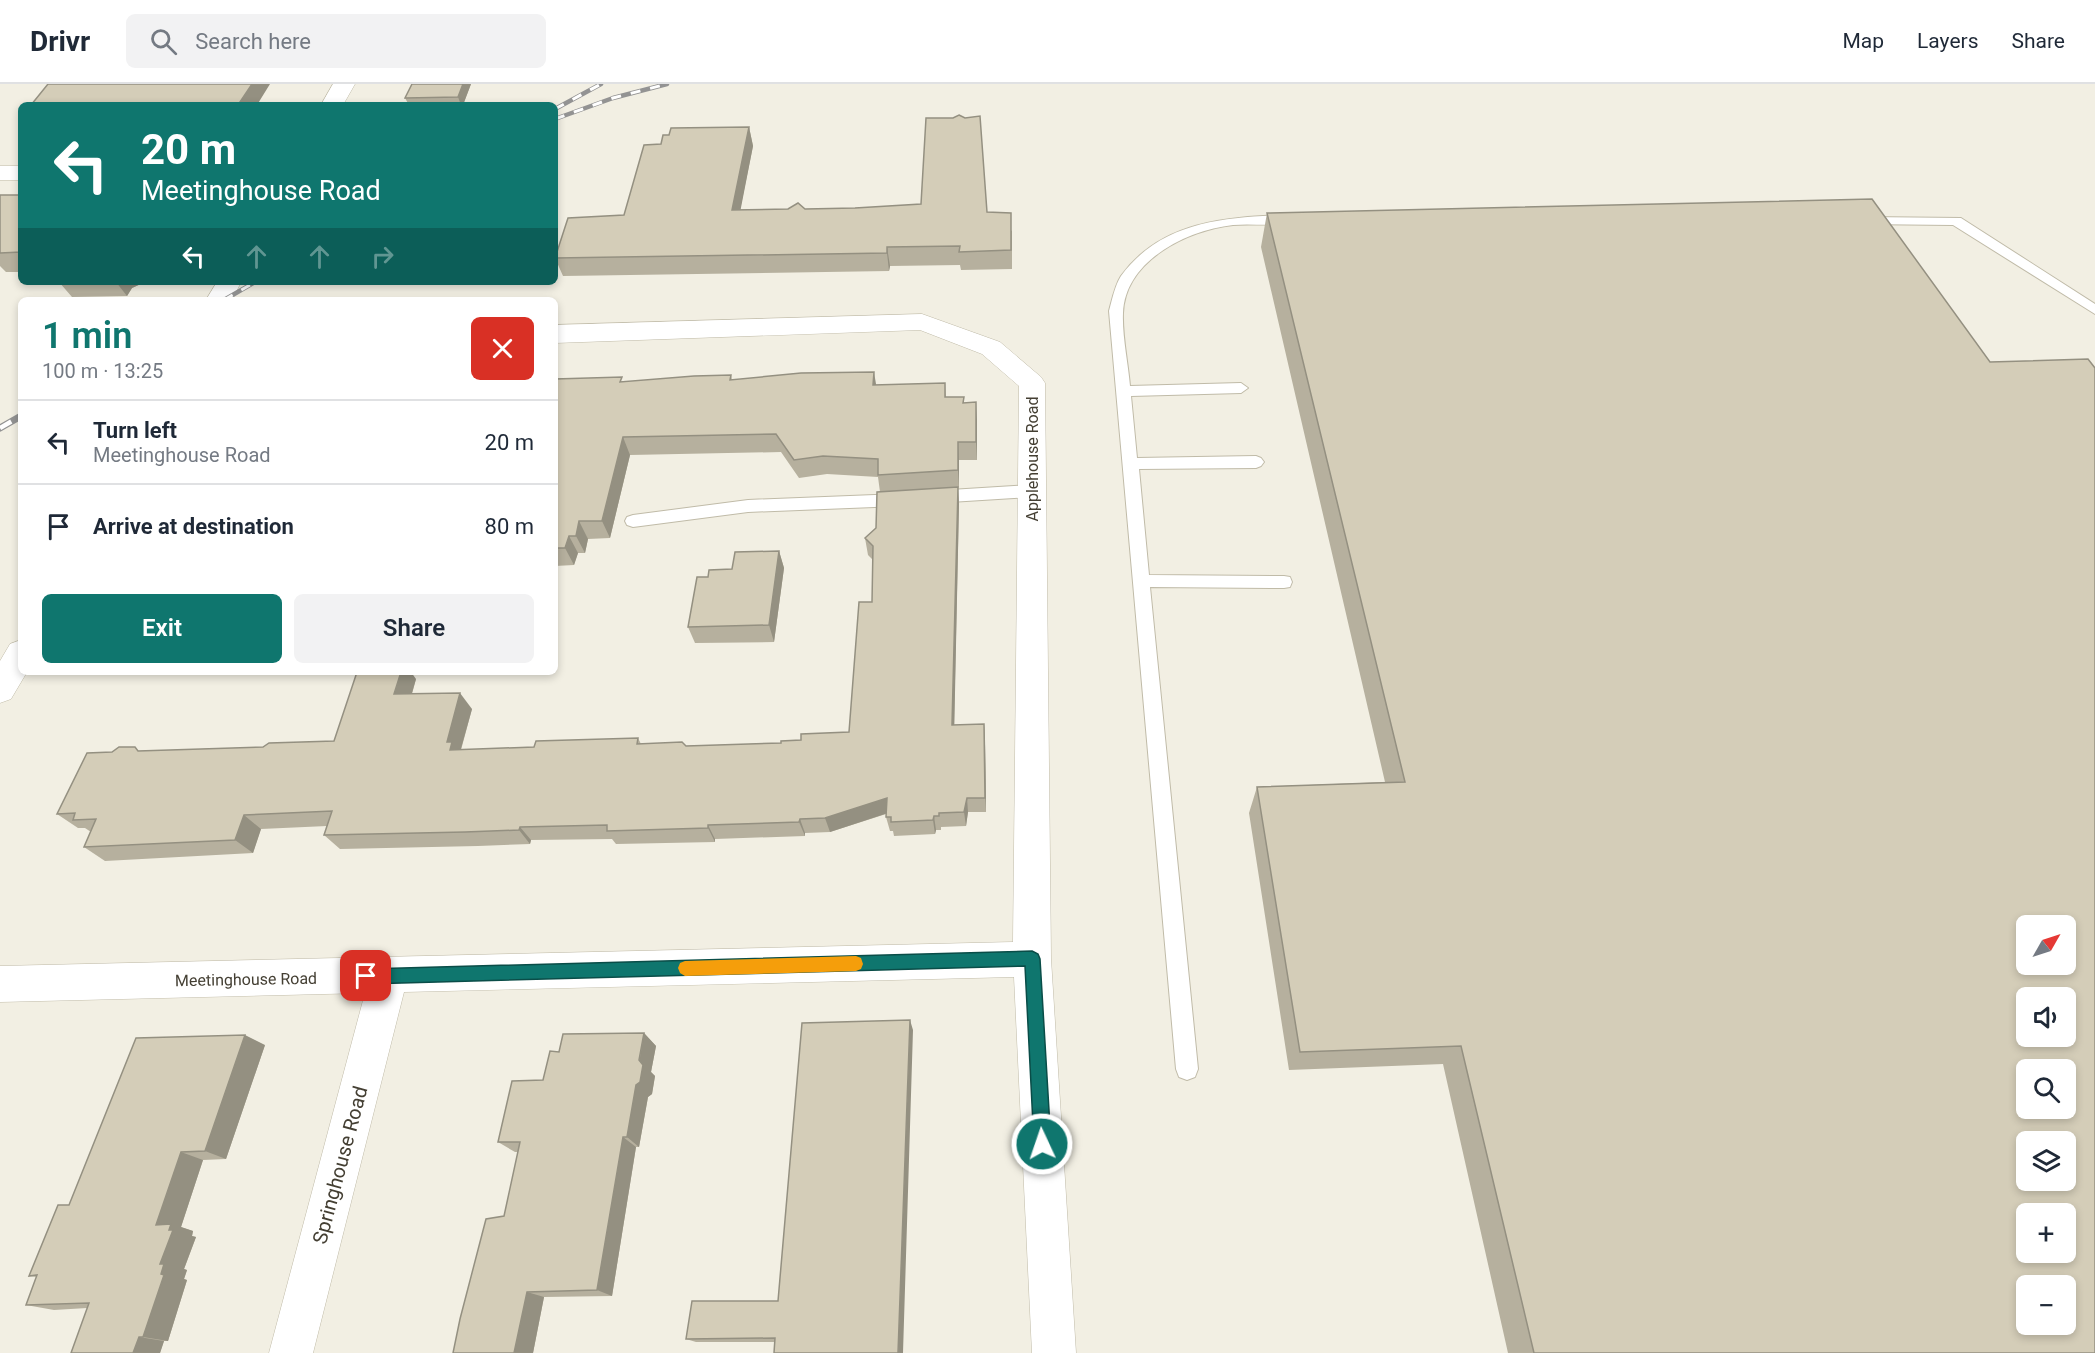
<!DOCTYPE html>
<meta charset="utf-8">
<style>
body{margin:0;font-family:Roboto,sans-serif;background:#f2f2f3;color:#1f2937;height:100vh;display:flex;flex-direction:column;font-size:22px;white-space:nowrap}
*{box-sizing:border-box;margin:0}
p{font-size:20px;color:#747a83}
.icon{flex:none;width:33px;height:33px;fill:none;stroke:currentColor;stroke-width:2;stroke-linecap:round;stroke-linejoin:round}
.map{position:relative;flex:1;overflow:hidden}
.side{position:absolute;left:18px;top:213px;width:540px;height:378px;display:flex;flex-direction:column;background:#fff;border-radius:9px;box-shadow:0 3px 9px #0003}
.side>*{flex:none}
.guide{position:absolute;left:18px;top:18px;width:540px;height:183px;border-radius:9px;box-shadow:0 3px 9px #0003;background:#0f766e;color:#fff;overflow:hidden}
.needle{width:39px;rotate:51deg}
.controls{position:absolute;left:2016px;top:831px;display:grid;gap:12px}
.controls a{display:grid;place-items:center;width:60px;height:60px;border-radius:9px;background:#fff;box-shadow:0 3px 9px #0003;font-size:30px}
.pin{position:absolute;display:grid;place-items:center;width:51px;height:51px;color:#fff;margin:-26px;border-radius:12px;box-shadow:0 3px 9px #0006}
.me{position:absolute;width:66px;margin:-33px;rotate:357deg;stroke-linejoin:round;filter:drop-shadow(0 0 4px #0008)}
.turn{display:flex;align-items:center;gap:21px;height:126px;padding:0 24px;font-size:27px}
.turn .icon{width:78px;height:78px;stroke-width:2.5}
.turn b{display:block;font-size:42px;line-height:51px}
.lanes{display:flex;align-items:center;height:57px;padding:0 24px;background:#0003;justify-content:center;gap:30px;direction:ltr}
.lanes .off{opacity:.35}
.round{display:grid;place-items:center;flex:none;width:63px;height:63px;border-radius:9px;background:#f2f2f3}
.head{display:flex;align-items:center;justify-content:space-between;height:102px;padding:0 24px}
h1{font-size:36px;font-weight:600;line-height:45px;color:#0f766e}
.cta{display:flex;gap:12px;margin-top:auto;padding:12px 24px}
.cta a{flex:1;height:69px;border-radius:9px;background:#0f766e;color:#fff;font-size:24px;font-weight:600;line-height:69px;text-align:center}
.cta a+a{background:#f2f2f3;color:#1f2937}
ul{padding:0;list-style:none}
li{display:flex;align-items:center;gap:18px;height:84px;padding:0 24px;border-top:2px solid #e0e1e3}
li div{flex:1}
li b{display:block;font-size:22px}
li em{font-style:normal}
header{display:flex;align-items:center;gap:36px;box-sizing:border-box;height:84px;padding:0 30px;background:#fff;border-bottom:2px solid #e0e1e3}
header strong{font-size:28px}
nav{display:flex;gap:33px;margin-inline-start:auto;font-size:21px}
.search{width:420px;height:54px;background:#f2f2f3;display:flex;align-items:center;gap:15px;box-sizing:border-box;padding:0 21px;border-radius:9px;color:#747a83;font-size:22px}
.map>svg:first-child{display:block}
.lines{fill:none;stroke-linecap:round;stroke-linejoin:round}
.service-casing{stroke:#c0bba8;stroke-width:2}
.minor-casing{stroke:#c0bba8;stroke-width:1}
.tertiary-casing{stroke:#c0bba8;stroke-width:1}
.service{fill:#fff;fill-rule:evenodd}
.minor{fill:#fff;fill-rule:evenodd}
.tertiary{fill:#fff;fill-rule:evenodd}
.rail-far1-casing{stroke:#939393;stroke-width:4.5}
.rail-casing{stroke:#939393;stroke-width:7}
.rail-far1{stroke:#fff;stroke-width:3;stroke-dasharray:10;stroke-linecap:butt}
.rail{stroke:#fff;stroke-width:4.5;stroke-dasharray:13;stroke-linecap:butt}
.wall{fill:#b6b09e}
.shaded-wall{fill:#949081}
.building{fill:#d4cdb8;stroke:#949081;stroke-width:1.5;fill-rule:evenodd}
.route{fill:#0f766e;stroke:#0a4d48;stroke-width:1.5}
.slow{fill:#f59e0b}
.labels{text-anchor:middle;stroke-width:6;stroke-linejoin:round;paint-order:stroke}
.street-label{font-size:16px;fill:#443f33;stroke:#fff}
.near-street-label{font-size:20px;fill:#443f33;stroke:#fff}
</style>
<header>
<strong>Drivr</strong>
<div class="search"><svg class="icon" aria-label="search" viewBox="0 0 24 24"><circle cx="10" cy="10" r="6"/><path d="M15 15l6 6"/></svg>Search here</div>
<nav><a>Map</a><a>Layers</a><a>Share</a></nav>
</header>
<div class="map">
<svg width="2095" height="1269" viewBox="0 0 2095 1269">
<rect width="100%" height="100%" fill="#f2efe3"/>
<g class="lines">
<g class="service-casing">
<path id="service" d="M 1288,131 L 1294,135 L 1293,138 C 1274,143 1252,139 1233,141 C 1188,146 1125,176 1123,229 C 1122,252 1128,278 1130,302 L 1241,299 L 1248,304 L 1241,309 L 1131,312 L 1137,374 L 1256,372 L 1261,374 L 1264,378 L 1261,382 L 1256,384 L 1139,385 L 1149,491 L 1284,492 L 1290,493 L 1292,498 L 1290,503 L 1284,504 L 1150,503 L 1198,985 L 1195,993 L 1187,996 L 1179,993 L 1176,985 L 1109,227 C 1112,216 1115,201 1121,192 C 1161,137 1226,133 1288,131 Z
M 1865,133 L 1961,134 L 2095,220 L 2095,230 L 1953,141 L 1860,140 L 1859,137 Z
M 1032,401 L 1038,403 L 1040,407 L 1038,411 L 1032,413 L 934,419 L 928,417 L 926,413 L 928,409 L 934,407 Z
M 900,410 L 906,412 L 908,416 L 906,420 L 900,422 L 748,428 L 633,443 L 627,441 L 625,437 L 627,433 L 633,431 L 748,416 Z"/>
</g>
<g class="minor-casing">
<path id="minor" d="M 0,82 L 21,82 L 21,96 L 0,96 Z
M 922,230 L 1000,258 L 1041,293 L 1045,299 L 1051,875 L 1076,1269 L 1032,1269 L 1014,893 L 404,908 L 313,1269 L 269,1269 L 365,909 L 0,918 L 0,882 L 1013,858 L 1019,302 L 982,270 L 920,246 L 555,259 L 555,241 Z"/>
</g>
<g class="tertiary-casing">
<path id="tertiary" d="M 333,0 L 355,0 L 343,21 L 321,21 Z
M 217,198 L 241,198 L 232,216 L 206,216 Z
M 21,556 L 21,588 L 27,588 L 11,615 L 0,619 L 0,577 L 10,560 Z"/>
</g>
<use href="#service" class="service"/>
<use href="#minor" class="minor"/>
<use href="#tertiary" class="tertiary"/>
<g class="rail-far1-casing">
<path id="rail-far1" d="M 555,25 L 601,0
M 555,35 L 613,14 L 667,0
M 224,216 L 255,198"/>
</g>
<g class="rail-casing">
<path id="rail" d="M 0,344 L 21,332"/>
</g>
<use href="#rail-far1" class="rail-far1"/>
<use href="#rail" class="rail"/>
</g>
<path class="wall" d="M 471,0 L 463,21 L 409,21 L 405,14 Z
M 749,43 L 753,62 L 740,126 L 805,125 L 987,128 L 1012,147 L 1012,185 L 961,186 L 960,181 L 890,182 L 889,187 L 563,192 L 555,174 L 624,131 L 669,51 Z
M 0,111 L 21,111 L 21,188 L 6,188 L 0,182 Z
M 1267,129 L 2095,1269 L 1508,1269 L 1443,980 L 1289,986 L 1249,729 L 1257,703 L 1385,698 L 1261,163 Z
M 59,198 L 145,198 L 132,204 L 127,212 L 72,213 Z
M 731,291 L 732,296 L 876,301 L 945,299 L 946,313 L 964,313 L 964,319 L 977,336 L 977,376 L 959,376 L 959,403 L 958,404 L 959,420 L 954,641 L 984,640 L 985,655 L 986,728 L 968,728 L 966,742 L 941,743 L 941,746 L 936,746 L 935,750 L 894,752 L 893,747 L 890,747 L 886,733 L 886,730 L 830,748 L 805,749 L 805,752 L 715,755 L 715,758 L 616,760 L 612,755 L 531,756 L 530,760 L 478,762 L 340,765 L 324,751 L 327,742 L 261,745 L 253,769 L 105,777 L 84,763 L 91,748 L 85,744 L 78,744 L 57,730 L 140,667 L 263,663 L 334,657 L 416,595 L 412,610 L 472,625 L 461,666 L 534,663 L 638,654 L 641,660 L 686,662 L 781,659 L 849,648 L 872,518 L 873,476 L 868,471 L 865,454 L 876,444 L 880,408 L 878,393 L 827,390 L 799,394 L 781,368 L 630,371 L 610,454 L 588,455 L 585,469 L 578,469 L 574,481 L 555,482 L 555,295 L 624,298 Z
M 779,467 L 784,484 L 774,558 L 695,559 L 688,543 L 708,493 L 732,485 Z
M 913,946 L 775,1258 L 696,1258 L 686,1255 L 778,1217 Z
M 644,949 L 656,962 L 651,988 L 655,992 L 652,1010 L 648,1013 L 639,1063 L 636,1063 L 612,1212 L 544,1213 L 533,1269 L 504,1132 L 518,1068 L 515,1068 L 498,1058 L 543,996 L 559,968 Z
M 265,961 L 226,1075 L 203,1076 L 181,1143 L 193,1147 L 192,1152 L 196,1153 L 184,1185 L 187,1186 L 184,1195 L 187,1196 L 168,1257 L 164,1257 L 160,1269 L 87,1224 L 54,1226 L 26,1221 L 37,1193 L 29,1192 L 69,1121 Z"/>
<path class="shaded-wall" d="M 252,0 L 270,0 L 257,21 L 238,21 Z
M 463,0 L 471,0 L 463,21 L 461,21 L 458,13 Z
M 749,43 L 753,62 L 737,144 L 732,126 Z
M 887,163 L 890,182 L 889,187 L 887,169 Z
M 116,198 L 145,198 L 132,204 L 127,212 Z
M 874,288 L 877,306 L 873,301 Z
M 976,318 L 977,336 L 977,376 L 976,358 Z
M 623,353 L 630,371 L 610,454 L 602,437 Z
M 958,358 L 959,376 L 959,403 L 958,386 Z
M 958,403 L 959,420 L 954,656 L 952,641 Z
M 579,437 L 588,455 L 585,469 L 576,452 Z
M 569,452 L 578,469 L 574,481 L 565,464 Z
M 779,467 L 784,484 L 774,558 L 769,541 Z
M 401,588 L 411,588 L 416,595 L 407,626 L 394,610 Z
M 460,609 L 472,625 L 460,668 L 450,666 L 447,658 Z
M 984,640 L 985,655 L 986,728 L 985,714 Z
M 887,714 L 891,728 L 830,748 L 825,734 Z
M 967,714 L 968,728 L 966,742 L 964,728 Z
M 244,731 L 261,745 L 253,769 L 235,756 Z
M 934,732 L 936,746 L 935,750 L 933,736 Z
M 800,735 L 805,749 L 805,752 L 799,738 Z
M 708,741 L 715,755 L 715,758 L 708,744 Z
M 520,743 L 531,756 L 530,760 L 519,746 Z
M 910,936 L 913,946 L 903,1269 L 898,1269 Z
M 644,949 L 656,962 L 651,988 L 655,992 L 652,1010 L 648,1013 L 639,1063 L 627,1053 Z
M 245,951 L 265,961 L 226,1075 L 205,1067 Z
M 623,1053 L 636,1063 L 612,1212 L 597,1206 Z
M 181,1068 L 203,1076 L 181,1143 L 193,1147 L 192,1152 L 196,1153 L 184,1185 L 187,1186 L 184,1195 L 187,1196 L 168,1257 L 143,1253 L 161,1190 L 160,1180 L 169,1146 L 156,1141 Z
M 527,1208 L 544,1213 L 533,1269 L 514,1269 Z
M 139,1253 L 164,1257 L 160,1269 L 133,1269 Z"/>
<path class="building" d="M 48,0 L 252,0 L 238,21 L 31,21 Z
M 412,0 L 463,0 L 458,13 L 405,14 Z
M 959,31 L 965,34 L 980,32 L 987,128 L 1011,129 L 1011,166 L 959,168 L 960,162 L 887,163 L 887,169 L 555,174 L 568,134 L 624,131 L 644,61 L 661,60 L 663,51 L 669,51 L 671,44 L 749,43 L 732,126 L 788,125 L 798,119 L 805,125 L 855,124 L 921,120 L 926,34 L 953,34 Z
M 0,111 L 21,111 L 21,168 L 0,169 Z
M 1872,115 L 1990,278 L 2088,275 L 2095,284 L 2095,1269 L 1534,1269 L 1461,962 L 1300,968 L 1257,703 L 1405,698 L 1267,129 ZM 2026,842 L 2066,842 L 2066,880 L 2026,880 ZM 2026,914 L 2066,914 L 2066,952 L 2026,952 ZM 2026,986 L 2066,986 L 2066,1024 L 2026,1024 ZM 2026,1058 L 2066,1058 L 2066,1096 L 2026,1096 ZM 2026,1130 L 2066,1130 L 2066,1168 L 2026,1168 ZM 2026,1202 L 2066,1202 L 2066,1240 L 2026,1240 Z
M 874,288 L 873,301 L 945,299 L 945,313 L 964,313 L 963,319 L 976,318 L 976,358 L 958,358 L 958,386 L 878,391 L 878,375 L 823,372 L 794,376 L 776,350 L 623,353 L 602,437 L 579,437 L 576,452 L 569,452 L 565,464 L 555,464 L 555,295 L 622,293 L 620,298 L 694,292 L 731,291 L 730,296 L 801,289 Z
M 958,403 L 952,641 L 984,640 L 985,714 L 967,714 L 964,728 L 939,729 L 939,732 L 934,732 L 933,736 L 891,738 L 891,733 L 886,733 L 887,714 L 825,734 L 800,735 L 799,738 L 708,741 L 708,744 L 607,747 L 607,741 L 520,743 L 519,746 L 465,748 L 324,751 L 332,727 L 244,731 L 235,756 L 84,763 L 96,735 L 73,736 L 75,729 L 57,730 L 87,669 L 112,668 L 119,663 L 135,663 L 138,667 L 263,663 L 269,659 L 334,657 L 357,588 L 401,588 L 394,610 L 460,609 L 447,658 L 452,658 L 450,666 L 534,663 L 536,657 L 638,654 L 637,660 L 682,658 L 686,662 L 781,659 L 781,657 L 801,656 L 801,650 L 849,648 L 859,518 L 872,518 L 873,462 L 865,454 L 876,444 L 877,408 Z
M 779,467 L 769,541 L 688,543 L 697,493 L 708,493 L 709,486 L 732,485 L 735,468 Z
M 910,936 L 898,1269 L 774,1269 L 775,1254 L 686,1255 L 692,1217 L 778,1217 L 802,939 Z
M 644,949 L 639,976 L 643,981 L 640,998 L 636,1001 L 627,1053 L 623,1053 L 597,1206 L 527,1208 L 514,1269 L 453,1269 L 460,1235 L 486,1135 L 504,1132 L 520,1058 L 498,1058 L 512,997 L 543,996 L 550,967 L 559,968 L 563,950 Z
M 245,951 L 205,1067 L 181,1068 L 156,1141 L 171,1140 L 169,1146 L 173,1146 L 160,1180 L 164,1180 L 161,1190 L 164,1191 L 143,1253 L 139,1253 L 133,1269 L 71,1269 L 89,1219 L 26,1221 L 37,1191 L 29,1192 L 58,1121 L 69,1121 L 136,954 Z"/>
<path class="route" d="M 1032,867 L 1038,870 L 1040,875 L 1051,1060 L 1048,1066 L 1042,1069 L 1036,1066 L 1034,1060 L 1025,882 L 366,900 L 361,898 L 358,892 L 361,887 L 366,885 Z"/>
<path class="slow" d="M 856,872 L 861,874 L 863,880 L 861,885 L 856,887 L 685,892 L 680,889 L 678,884 L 680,879 L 685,877 Z"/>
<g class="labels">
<g class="street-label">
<text transform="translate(1032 375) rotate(-90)" y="6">Applehouse Road</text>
<text transform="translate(246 895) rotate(-1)" y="6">Meetinghouse Road</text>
</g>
<g class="near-street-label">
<text transform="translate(340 1081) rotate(-75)" y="7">Springhouse Road</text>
</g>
</g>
</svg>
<div class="controls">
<a><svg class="needle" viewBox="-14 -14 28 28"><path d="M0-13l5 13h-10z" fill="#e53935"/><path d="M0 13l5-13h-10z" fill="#747a83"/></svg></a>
<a><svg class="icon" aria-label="sound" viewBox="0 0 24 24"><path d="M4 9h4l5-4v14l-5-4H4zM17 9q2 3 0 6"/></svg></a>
<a><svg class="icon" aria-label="search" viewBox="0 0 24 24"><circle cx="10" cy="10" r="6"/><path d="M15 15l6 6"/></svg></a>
<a><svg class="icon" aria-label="layers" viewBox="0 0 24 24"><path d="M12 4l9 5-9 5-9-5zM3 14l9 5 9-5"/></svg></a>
<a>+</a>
<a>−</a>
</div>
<div class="pin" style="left:366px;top:892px;background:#d93025"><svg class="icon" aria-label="arrive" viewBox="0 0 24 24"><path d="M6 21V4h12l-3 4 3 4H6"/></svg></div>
<svg class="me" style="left:1042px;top:1060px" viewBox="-20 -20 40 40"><circle r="17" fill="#0f766e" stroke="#fff" stroke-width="3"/><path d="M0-11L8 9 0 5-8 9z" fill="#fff"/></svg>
<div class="guide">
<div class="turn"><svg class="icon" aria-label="left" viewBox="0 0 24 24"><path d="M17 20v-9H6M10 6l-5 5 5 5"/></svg><div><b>20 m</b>Meetinghouse Road</div></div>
<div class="lanes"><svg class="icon" aria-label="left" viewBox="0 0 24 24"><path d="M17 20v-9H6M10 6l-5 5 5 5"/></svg><svg class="icon off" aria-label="ahead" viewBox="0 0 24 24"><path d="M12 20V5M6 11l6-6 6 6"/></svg><svg class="icon off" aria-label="ahead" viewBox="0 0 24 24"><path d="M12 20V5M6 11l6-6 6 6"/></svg><svg class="icon off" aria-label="right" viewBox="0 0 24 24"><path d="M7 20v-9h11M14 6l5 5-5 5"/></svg></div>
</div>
<section class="side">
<div class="head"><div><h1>1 min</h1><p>100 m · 13:25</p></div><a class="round" style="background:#d93025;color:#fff"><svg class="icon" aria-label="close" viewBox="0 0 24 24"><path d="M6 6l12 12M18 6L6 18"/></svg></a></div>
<ul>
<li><svg class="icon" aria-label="left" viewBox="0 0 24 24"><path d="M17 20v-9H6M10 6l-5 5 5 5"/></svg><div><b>Turn left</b><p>Meetinghouse Road</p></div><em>20 m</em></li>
<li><svg class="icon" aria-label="arrive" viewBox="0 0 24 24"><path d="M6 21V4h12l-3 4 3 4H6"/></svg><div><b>Arrive at destination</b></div><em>80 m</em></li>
</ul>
<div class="cta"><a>Exit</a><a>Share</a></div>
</section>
</div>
